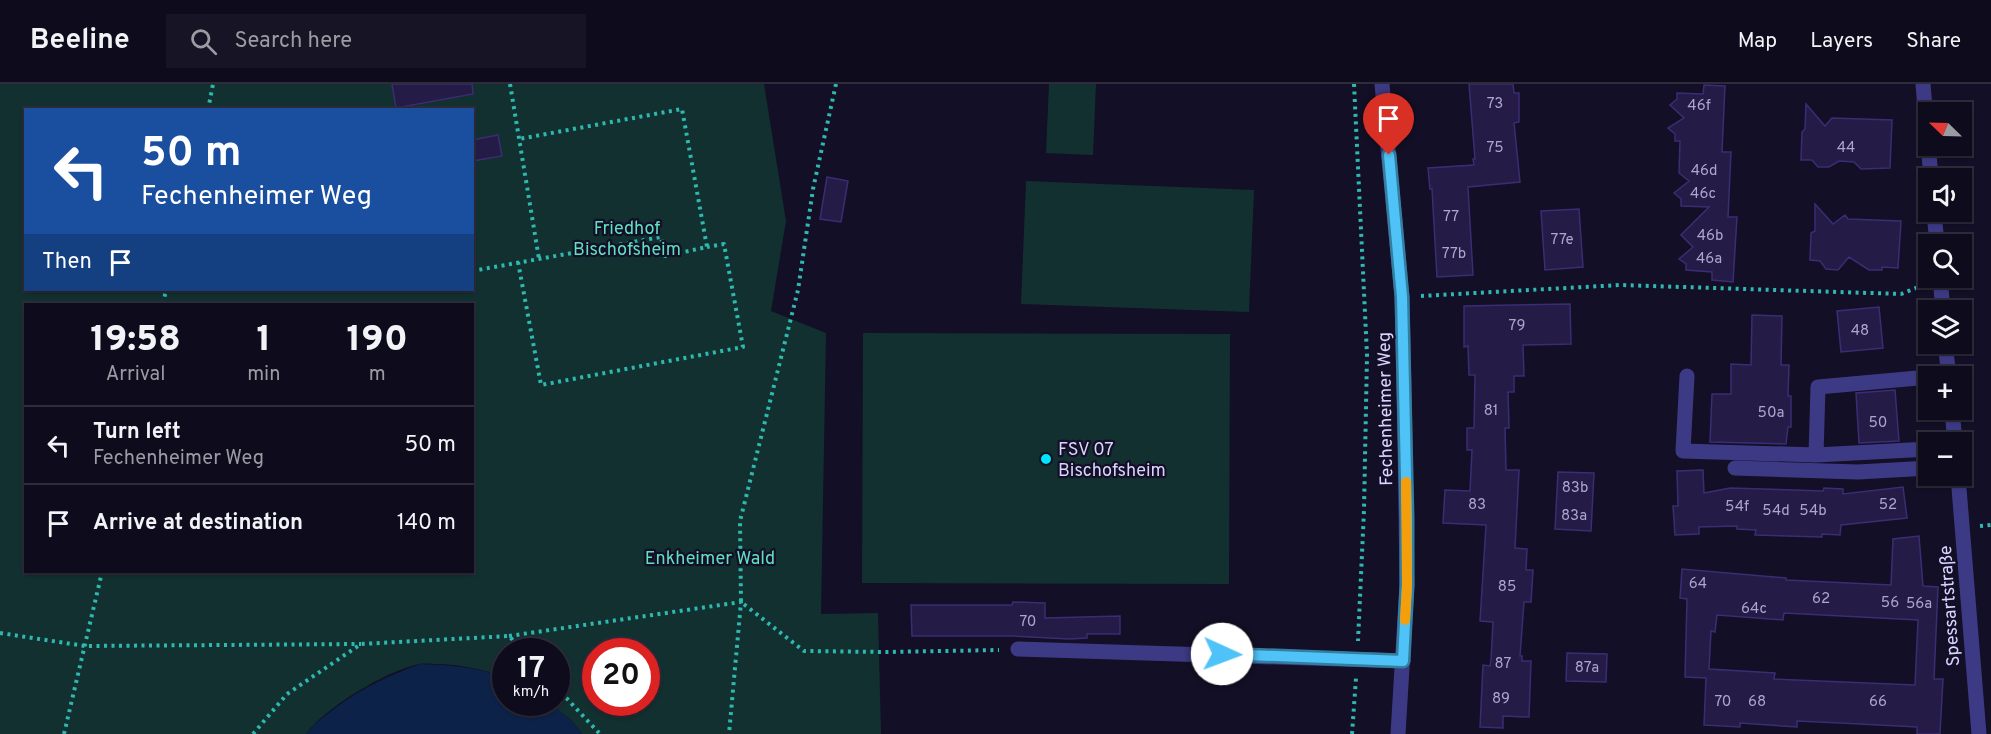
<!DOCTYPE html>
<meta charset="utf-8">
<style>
body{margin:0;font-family:Overpass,sans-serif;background:#171425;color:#f1f3f6;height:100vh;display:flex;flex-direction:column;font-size:22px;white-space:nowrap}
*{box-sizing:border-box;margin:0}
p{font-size:20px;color:#9b9ba3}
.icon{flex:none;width:33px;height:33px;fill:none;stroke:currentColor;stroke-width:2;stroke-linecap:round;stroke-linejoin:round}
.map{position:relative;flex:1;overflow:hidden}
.drawer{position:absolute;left:24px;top:219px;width:450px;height:270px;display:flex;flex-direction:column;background:#0e0b1c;border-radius:0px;box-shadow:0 2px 4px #0004,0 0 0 2px #2e2b3b}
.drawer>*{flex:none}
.guide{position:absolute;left:24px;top:24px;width:450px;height:183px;border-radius:0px;box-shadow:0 2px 4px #0004,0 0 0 2px #2e2b3b;background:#1a4fa0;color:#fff;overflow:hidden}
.needle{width:39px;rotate:293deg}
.controls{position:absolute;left:1918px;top:18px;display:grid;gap:12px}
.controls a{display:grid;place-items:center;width:54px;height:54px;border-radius:0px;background:#0e0b1c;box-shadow:0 2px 4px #0004,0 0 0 2px #2e2b3b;font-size:30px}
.speed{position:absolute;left:492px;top:554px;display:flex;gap:12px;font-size:30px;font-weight:700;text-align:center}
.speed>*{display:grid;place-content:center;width:78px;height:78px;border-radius:50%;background:#0e0b1c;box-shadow:0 2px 4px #0004,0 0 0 2px #2e2b3b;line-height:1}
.speed small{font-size:15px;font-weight:400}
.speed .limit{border:9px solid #d22;background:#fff;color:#111}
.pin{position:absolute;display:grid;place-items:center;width:51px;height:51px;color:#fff;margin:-62px -26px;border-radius:50% 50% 50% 0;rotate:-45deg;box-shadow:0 0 6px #0007}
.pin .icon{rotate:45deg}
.me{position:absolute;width:66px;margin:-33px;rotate:92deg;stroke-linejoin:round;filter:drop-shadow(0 0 4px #0008)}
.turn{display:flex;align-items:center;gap:21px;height:126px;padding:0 18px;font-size:27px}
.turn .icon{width:78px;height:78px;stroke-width:2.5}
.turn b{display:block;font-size:42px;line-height:51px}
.then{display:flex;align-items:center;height:57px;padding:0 18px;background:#0003;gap:12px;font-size:22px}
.eta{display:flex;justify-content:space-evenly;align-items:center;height:102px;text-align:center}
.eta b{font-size:36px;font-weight:800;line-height:42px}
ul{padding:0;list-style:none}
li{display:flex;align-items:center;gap:18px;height:78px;padding:0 18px;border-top:2px solid #2e2b3b}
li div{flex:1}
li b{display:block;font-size:22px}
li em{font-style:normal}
header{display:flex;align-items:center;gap:36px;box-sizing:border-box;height:84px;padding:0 30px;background:#0e0b1c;border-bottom:2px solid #2e2b3b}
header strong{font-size:28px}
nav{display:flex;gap:33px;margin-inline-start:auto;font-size:21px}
.search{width:420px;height:54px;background:#171425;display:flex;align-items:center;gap:15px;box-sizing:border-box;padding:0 21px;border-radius:0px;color:#9b9ba3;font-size:22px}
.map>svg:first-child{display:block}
.green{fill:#12302f;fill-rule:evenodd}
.water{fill:#0c2248}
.building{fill:#241b47;stroke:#3b2d73;stroke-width:1.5;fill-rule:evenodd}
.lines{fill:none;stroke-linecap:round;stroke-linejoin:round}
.path{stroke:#2fb8b0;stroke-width:4;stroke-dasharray:3 4.5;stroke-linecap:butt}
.minor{stroke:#3d3a85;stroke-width:15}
.route-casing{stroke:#337fa1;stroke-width:15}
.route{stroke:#4fc3f7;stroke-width:10}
.slow{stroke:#f59e0b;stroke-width:10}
.poi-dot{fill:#00e5ff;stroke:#130f26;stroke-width:2}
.labels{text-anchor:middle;stroke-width:4.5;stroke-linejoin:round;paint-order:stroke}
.number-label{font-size:15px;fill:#aca6d1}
.park-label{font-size:18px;fill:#5fe0c0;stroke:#130f26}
.street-label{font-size:18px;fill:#d9d4ff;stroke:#130f26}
.poi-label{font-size:18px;fill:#d9d4ff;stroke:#130f26;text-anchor:start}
</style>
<header>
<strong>Beeline</strong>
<div class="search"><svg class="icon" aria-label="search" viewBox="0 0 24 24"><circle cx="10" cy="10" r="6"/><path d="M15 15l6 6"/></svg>Search here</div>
<nav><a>Map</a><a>Layers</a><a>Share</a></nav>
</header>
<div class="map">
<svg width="1991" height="650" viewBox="0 0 1991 650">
<rect width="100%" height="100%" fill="#130f26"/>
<path class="green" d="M 0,0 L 764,0 L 786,137 L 771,227 L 826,249 L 821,530 L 878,529 L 881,650 L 582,650 L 572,637 L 548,618 L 556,618 L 556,567 L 506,567 L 505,593 C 483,585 462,581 438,580 C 432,580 425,579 419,580 C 386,587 326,623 306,650 L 0,650 ZM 26,26 L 472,26 L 472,206 L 26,206 ZM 26,220 L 472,220 L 472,488 L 26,488 ZM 596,567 L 646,567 L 646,618 L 596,618 Z
M 1049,0 L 1096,0 L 1093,71 L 1046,69 Z
M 1026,97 L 1254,106 L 1249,228 L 1021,220 Z
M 863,249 L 1230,250 L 1229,500 L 862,499 Z"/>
<path class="water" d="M 420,580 C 450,581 477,583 505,593 L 506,618 L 548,618 L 572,637 L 582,650 L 306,650 C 314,640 323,633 334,625 C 361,604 388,592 420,580 Z"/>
<path class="building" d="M 392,0 L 472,0 L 473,10 L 396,24 Z
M 1469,0 L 1513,0 L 1514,9 L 1519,9 L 1519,38 L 1514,39 L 1520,98 L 1468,103 L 1473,191 L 1437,193 L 1432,105 L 1430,105 L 1428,84 L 1474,81 L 1473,75 L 1475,75 Z
M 1704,1 L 1725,2 L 1722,68 L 1731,68 L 1728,133 L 1737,133 L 1733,198 L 1712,196 L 1712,188 L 1686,186 L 1686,180 L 1679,175 L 1693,163 L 1681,151 L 1709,123 L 1681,122 L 1681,115 L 1674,109 L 1689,97 L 1679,89 L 1680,57 L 1675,57 L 1675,50 L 1668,44 L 1684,34 L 1670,21 L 1677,15 L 1677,9 L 1703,10 Z
M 1806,20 L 1825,42 L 1832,34 L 1892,36 L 1890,84 L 1861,85 L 1854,78 L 1839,77 L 1829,83 L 1818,83 L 1812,76 L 1801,76 L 1802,48 L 1805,45 Z
M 498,51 L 502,72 L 472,77 L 472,56 Z
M 827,93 L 848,97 L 841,138 L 820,135 Z
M 1815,120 L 1833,140 L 1845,131 L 1848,135 L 1901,137 L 1898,184 L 1882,183 L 1882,186 L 1869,186 L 1849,173 L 1838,186 L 1826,185 L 1820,177 L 1810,176 L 1811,149 L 1815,147 Z
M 1579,125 L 1583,183 L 1545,186 L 1541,127 Z
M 1570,220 L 1571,260 L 1523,261 L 1524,292 L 1514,292 L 1514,308 L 1508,308 L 1509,344 L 1505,344 L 1506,386 L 1519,386 L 1515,464 L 1527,465 L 1526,486 L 1533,486 L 1531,518 L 1524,518 L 1520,572 L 1522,572 L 1522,577 L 1531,577 L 1529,633 L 1503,632 L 1503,644 L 1480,643 L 1483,581 L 1490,582 L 1491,576 L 1493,538 L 1480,537 L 1486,441 L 1443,439 L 1445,406 L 1470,407 L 1472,366 L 1467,366 L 1467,344 L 1474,344 L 1475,291 L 1469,291 L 1468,262 L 1464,263 L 1464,222 Z
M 1879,223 L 1883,264 L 1841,268 L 1837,227 Z
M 1752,231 L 1782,232 L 1781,281 L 1789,281 L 1788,312 L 1791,312 L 1791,343 L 1788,343 L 1786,360 L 1710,358 L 1712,310 L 1731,310 L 1731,280 L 1751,281 Z
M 1895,306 L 1899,357 L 1859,359 L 1856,309 Z
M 1703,386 L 1704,409 L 1730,404 L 1823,407 L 1824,404 L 1843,405 L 1843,410 L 1903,403 L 1907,434 L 1841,441 L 1840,451 L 1822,450 L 1822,453 L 1755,451 L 1756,446 L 1737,445 L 1737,442 L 1699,443 L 1699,450 L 1675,451 L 1673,422 L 1678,422 L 1677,387 Z
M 1558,388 L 1594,389 L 1591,447 L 1555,445 Z
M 1919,452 L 1923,502 L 1938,503 L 1934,595 L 1943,595 L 1940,650 L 1917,650 L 1917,643 L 1840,639 L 1797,637 L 1797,643 L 1740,639 L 1740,643 L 1704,641 L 1706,594 L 1685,593 L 1687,515 L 1680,514 L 1682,485 L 1786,494 L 1786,496 L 1891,501 L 1893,455 ZM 1784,529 L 1918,536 L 1915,601 L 1774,595 L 1775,589 L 1709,585 L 1711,547 L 1715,548 L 1717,531 L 1783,536 Z
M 1013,518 L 1045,519 L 1045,534 L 1120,532 L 1120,550 L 1087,550 L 1087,554 L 1069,555 L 1012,552 L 912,552 L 911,521 L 1012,521 Z
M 1567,569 L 1607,570 L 1606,598 L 1566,597 Z"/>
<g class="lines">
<path class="path" d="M 510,0 L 539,175
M 836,0 L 813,105 L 798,206 L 740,437 L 741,518 L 804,567 L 886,568 L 999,566
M 1354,0 L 1367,271 L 1364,426 L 1358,557
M 208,26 L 213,0
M 518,178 L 541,301 L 743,263 L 724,160 L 707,163
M 472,187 L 661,153 L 665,172 L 707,163 L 682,25 L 519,55
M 1421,212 L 1620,201 L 1901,210 L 1921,202
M 163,220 L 166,206
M 1980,442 L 1991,441
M 0,549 L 85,562 L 361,560
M 509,552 L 741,518 L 729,650
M 556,603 L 600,650
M 64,650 L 102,488
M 253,650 L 287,610 L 361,560 L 509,552 L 523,567
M 1352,650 L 1356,594"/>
<path class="minor" d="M 1382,0 L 1402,213 L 1405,358 L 1407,501 L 1398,650
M 1923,0 L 1931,94
M 1934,128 L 1937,160
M 1940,194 L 1943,226
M 1945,260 L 1949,292
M 1687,292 L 1683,367 L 1816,371
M 1929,293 L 1818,303 L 1816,371 L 1929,365
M 1952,326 L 1955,358
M 1735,384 L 1858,388 L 1929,384
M 1958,392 L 1979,650
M 1018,565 L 1403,577"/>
</g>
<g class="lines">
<g class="route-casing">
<path id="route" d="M 1222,570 L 1403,577 L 1407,501 L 1407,436 L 1402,213 L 1389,71"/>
</g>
<use href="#route" class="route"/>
<path class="slow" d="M 1405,536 L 1407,501 L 1406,398"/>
</g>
<circle class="poi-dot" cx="1046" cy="375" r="6"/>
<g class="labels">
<g class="number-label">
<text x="1495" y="24">73</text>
<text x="1699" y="26">46f</text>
<text x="1495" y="68">75</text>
<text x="1846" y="68">44</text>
<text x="1704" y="91">46d</text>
<text x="1703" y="114">46c</text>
<text x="1451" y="137">77</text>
<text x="1710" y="156">46b</text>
<text x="1562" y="160">77e</text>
<text x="1454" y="174">77b</text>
<text x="1709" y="179">46a</text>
<text x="1517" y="246">79</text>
<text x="1860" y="251">48</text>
<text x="1491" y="331">81</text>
<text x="1771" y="333">50a</text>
<text x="1878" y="343">50</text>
<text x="1575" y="408">83b</text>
<text x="1477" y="425">83</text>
<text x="1888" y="425">52</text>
<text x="1737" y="427">54f</text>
<text x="1776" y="431">54d</text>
<text x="1813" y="431">54b</text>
<text x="1574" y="436">83a</text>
<text x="1698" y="504">64</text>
<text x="1507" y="507">85</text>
<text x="1821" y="519">62</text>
<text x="1890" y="523">56</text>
<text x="1919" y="524">56a</text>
<text x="1754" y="529">64c</text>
<text x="1028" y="542">70</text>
<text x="1503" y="584">87</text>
<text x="1587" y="588">87a</text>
<text x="1501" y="619">89</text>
<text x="1723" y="622">70</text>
<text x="1757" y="622">68</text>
<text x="1878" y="622">66</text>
</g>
<g class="park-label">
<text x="627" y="150">Friedhof<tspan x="627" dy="21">Bischofsheim</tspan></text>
<text x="710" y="480">Enkheimer Wald</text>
</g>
<g class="street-label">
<text transform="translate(1385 325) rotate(-91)" y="6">Fechenheimer Weg</text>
<text transform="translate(1949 522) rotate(-94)" y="6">Spessartstraße</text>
</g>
<g class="poi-label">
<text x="1058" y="371">FSV 07<tspan x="1058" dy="21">Bischofsheim</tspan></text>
</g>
</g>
</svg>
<div class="controls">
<a><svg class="needle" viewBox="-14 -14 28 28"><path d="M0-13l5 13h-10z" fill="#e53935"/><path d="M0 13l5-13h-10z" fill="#9b9ba3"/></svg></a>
<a><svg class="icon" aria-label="sound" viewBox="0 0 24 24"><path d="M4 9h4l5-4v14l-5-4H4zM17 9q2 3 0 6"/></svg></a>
<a><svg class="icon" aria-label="search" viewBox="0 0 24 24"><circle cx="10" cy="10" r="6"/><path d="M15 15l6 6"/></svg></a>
<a><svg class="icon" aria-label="layers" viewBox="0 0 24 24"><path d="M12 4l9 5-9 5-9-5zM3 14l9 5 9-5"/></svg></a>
<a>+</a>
<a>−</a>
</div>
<div class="speed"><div>17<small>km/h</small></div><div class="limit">20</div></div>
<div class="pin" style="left:1389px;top:71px;background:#d93025"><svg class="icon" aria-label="arrive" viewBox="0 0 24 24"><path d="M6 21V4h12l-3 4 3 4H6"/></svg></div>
<svg class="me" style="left:1222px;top:570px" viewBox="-20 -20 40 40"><circle r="19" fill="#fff"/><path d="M0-13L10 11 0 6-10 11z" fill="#4fc3f7"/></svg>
<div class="guide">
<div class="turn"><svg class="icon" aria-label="left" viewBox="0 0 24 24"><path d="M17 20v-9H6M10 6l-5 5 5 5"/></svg><div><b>50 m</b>Fechenheimer Weg</div></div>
<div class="then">Then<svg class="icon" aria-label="arrive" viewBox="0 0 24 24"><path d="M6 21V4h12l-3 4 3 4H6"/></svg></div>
</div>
<section class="drawer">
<div class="eta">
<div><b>19:58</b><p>Arrival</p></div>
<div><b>1</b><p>min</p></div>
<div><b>190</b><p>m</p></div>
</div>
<ul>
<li><svg class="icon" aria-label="left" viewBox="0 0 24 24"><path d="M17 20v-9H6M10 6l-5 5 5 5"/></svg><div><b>Turn left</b><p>Fechenheimer Weg</p></div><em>50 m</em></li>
<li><svg class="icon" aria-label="arrive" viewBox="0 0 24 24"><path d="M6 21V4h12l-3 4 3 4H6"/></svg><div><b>Arrive at destination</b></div><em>140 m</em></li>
</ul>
</section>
</div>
